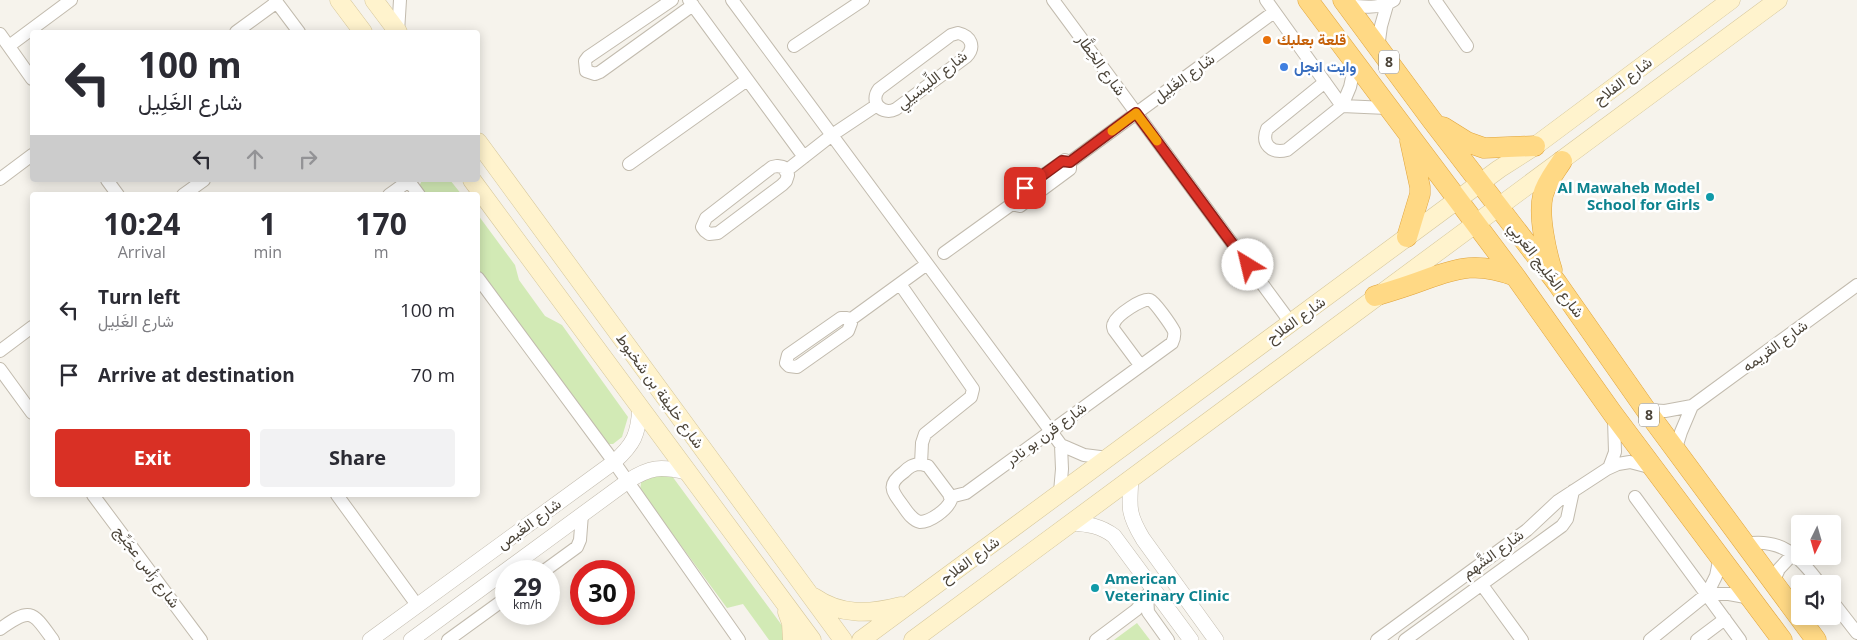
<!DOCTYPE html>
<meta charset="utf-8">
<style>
body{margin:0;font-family:"Open Sans",Vazirmatn,sans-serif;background:#f2f2f3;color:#2b2b33;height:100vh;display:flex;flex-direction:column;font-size:19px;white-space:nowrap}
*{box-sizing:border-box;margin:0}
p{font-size:16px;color:#7c7c81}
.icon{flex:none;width:28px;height:28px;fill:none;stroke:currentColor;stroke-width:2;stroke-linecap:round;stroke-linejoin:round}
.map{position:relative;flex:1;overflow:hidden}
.panel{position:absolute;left:30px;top:192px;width:450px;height:305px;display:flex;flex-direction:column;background:#fff;border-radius:5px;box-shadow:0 2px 12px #0003}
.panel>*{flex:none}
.hud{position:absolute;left:30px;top:30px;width:450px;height:152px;border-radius:5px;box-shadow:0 2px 12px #0003;background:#fff;color:#2b2b33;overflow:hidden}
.needle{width:32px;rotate:185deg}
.tools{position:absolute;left:1791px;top:515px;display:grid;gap:10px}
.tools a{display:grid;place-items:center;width:50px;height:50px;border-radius:5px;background:#fff;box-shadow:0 2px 12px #0003;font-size:25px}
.speed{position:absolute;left:495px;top:560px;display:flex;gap:10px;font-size:25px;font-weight:700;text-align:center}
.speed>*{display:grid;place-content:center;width:65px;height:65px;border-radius:50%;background:#fff;box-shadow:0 2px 12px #0003;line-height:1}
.speed small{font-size:12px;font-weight:400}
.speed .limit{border:8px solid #d22;background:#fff;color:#111}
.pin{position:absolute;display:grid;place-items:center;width:42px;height:42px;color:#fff;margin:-21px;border-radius:10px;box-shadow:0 2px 8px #0006}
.me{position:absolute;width:55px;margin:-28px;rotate:324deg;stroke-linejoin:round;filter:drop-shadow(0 0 4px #0008)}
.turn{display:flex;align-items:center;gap:18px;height:105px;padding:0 25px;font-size:22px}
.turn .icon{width:65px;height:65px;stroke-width:2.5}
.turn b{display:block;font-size:35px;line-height:42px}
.lanes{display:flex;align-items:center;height:48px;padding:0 25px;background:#0003;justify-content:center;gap:25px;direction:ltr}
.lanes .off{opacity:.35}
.eta{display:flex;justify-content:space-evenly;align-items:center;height:85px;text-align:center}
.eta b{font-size:30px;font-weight:700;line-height:35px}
.cta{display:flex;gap:10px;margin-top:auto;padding:10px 25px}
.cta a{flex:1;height:58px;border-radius:5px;background:#d93025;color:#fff;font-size:20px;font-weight:700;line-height:58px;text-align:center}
.cta a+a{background:#f2f2f3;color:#2b2b33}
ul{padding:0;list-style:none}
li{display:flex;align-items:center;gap:15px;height:65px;padding:0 25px}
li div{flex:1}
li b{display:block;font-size:19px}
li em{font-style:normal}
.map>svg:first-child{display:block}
.green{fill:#d2eab5}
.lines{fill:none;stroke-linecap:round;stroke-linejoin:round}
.minor-casing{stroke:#c2bbae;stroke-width:14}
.tertiary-casing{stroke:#c2bbae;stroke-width:16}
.secondary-casing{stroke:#d6c79b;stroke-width:19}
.trunk-casing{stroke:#e0a43c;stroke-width:21}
.minor{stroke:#fff;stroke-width:12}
.tertiary{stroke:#fff;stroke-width:15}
.secondary{stroke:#fff3cd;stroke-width:18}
.trunk{stroke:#ffd985;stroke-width:20}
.route-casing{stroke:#8d1f18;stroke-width:12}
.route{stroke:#d93025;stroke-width:9}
.slow{stroke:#f59e0b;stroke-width:9}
.food-dot{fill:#e8710a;stroke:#fff;stroke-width:2}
.shop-dot{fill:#3f7fe0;stroke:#fff;stroke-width:2}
.culture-dot{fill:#0f9aa8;stroke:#fff;stroke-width:2}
.labels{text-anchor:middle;stroke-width:5;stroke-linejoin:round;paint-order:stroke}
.shield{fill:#fff;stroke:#817c74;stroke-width:1}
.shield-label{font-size:14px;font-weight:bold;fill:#4b4439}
.food-label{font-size:15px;font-weight:bold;fill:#c56008;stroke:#fff;text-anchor:start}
.street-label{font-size:15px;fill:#4b4439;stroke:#fff}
.shop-label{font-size:15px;font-weight:bold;fill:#366cbe;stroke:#fff;text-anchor:start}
.culture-label{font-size:15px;font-weight:bold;fill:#0d838f;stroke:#fff;text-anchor:end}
</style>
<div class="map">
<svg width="1857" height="640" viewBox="0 0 1857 640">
<rect width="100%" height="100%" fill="#f6f3ec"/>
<path class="green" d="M 422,180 L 450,180 L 462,195 L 423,195 L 418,189 Z
M 478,215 L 515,265 L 519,280 L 545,316 L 562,325 L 628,417 L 622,437 L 613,444 L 607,444 L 478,271 Z
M 654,473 L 672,476 L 786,631 L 786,640 L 769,640 L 743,604 L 727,608 L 640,490 L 642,477 Z
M 1137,623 L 1150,640 L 1114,640 Z"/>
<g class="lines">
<g class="minor-casing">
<path id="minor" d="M 275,0 L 299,32
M 672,0 L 588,57 L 585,61 L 586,71 L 595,74 L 600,72 L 693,5
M 689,0 L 804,157
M 732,0 L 1061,445 L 1084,455 L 1108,458
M 1053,0 L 1291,323
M 1266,0 L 1342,106
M 1435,0 L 1467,46
M 1347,5 C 1363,7 1381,9 1394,0
M 236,32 L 277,2
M 398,32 L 400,0
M 958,33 C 971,36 976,47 966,57 L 896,109 C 882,116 869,102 879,89 L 951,35 Z
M 0,34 L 32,79
M 9,46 L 71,0
M 794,46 L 863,0
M 1378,48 L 1381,26 L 1387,5
M 1325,82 L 1267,129 C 1261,144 1271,154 1287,150 L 1342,106 L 1350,87 L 1355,64
M 1342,106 L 1387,108
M 1065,160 L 1070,162 L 1070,169 L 1020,206 L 1012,204 L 1012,197 Z
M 1070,162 L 1274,12
M 629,164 L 747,80
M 777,166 L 783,167 L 788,175 L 786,181 L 782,185 L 718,233 L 709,234 L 705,231 L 702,227 L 706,218 L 772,167 Z
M 786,171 L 832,135 L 877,105
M 0,179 L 32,155
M 107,180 L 118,195
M 408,180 L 419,195
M 183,195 L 204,180
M 389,195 L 410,180
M 944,253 L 1012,204
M 478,278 L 614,462 L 739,640
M 900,284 L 973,389 L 971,397 L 925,434 L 922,443 L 921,464
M 841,318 L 847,318 L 851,323 L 848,331 L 797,367 L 789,366 L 786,363 L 788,355 Z
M 850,320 L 927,264
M 0,351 L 32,327
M 0,369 L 32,413
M 1646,410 L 1665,411 L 1692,406 L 1857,285
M 1675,451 L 1681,432 L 1692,406
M 921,464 L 928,466 L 949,494 L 951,500 C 947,510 930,522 920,522 C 912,520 908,513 903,506 C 892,491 886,485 904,472 C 909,467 913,464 921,464 Z
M 1609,468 L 1615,452 L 1614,419
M 1060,492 L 1062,469 L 1061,445
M 93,495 L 201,640
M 337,495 L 417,605
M 950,497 L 966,493 L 1172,343 C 1174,339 1175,336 1174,331 C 1171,325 1155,302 1150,300 C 1142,298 1117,315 1114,323 C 1112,326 1113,327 1114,330 L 1140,365
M 1635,497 L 1740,640
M 1744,544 C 1782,537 1800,557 1820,584
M 544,571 L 577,547 L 580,540 L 582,514
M 1773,582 L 1779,569 L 1794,553
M 1482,585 L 1522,640
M 1707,594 L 1729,594 L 1751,598
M 1147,595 L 1148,612 L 1168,640
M 1832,601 L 1857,633
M 0,629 C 31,607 32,611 53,640
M 448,640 L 506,598
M 1096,640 L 1136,610 L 1147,598
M 1377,640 L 1527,530 L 1558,501 L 1607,469 L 1618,464 L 1630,462 L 1653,468
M 1405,640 L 1562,526 L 1567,519 L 1573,491
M 1650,640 L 1707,594 L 1716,576 L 1720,556
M 1697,640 L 1725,619"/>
</g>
<g class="tertiary-casing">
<path id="tertiary" d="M 1131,479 C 1129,508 1128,514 1143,539 L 1216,640
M 1072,523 C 1088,524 1101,526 1114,536 L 1191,640
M 370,640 L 614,462 C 634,444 638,435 640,408
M 411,640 L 628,481 C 650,467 660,466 686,472"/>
</g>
<g class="secondary-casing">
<path id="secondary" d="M 339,0 L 363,32
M 374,0 L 398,32
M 478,142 L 843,640
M 472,180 L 812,640
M 814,597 C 841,616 870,614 901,606
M 787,612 L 791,623 L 792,640
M 861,640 L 1407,237 L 1499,169 L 1535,146 L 1731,0
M 913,640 L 1778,0"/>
</g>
<g class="trunk-casing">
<path id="trunk" d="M 1308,0 L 1515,276 L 1613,414 L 1782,640
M 1343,0 L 1431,119 L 1557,283 L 1646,410 L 1816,640
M 1443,127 L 1467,142 L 1484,148 L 1535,146
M 1407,237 L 1420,194 L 1420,187 L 1410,141
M 1552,270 C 1546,251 1538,215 1543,195 C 1546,183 1555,172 1562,161
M 1375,296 C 1392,291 1408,286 1424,280 C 1459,267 1479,262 1515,276"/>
</g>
<use href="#minor" class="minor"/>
<use href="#tertiary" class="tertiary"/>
<use href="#secondary" class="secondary"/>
<use href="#trunk" class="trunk"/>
</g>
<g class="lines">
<g class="route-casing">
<path id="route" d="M 1025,188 L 1062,161 L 1070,162 L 1136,113 L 1248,265"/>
</g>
<use href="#route" class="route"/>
<path class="slow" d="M 1112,131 L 1136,113 L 1157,141"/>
</g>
<circle class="food-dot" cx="1267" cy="40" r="5"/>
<circle class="shop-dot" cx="1284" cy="67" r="5"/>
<g class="culture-dot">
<circle cx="1710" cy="197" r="5"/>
<circle cx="1095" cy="588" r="5"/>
</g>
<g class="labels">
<g class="shield">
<rect x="1379" y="50.5" width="20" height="23" rx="4"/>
<rect x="1639" y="403.5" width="20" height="23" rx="4"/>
</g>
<g class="shield-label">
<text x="1389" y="67">8</text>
<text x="1649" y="420">8</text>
</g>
<g class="food-label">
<text x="1277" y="45">قلعة بعلبك</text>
</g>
<g class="street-label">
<text transform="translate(1101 65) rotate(54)" y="5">شارع الخِطَّار</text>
<text transform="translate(1184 78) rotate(-36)" y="5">شارع الغَلِيل</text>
<text transform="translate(932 80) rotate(-38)" y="5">شارع اللِّيسَيلِي</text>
<text transform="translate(1623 81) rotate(-37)" y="5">شارع الفلاح</text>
<text transform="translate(1546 270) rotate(53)" y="5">شارع الخَلِيج العَربِي</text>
<text transform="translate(1296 320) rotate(-36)" y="5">شارع الفلاح</text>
<text transform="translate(1775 346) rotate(-36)" y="5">شارع القريمه</text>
<text transform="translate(660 391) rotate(54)" y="5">شارع خليفة بن شخبوط</text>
<text transform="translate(1046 434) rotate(-36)" y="5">شارع قرن بو نادر</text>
<text transform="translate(529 524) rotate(-36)" y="5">شارع الغَيص</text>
<text transform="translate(1493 554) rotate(-36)" y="5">شارع الشَّهم</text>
<text transform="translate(970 560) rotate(-36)" y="5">شارع الفلاح</text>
<text transform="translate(147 567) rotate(53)" y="5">شارع رَأس عجَيِّج</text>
</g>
<g class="shop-label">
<text x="1294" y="72">وايت انجل</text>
</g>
<g class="culture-label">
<text x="1700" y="193">Al Mawaheb Model<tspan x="1700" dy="17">School for Girls</tspan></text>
<text x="1105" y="584" text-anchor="start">American<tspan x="1105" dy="17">Veterinary Clinic</tspan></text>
</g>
</g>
</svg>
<div class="tools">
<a><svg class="needle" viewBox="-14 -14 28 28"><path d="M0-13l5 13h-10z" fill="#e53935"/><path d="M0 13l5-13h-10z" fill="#7c7c81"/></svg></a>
<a><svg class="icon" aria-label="sound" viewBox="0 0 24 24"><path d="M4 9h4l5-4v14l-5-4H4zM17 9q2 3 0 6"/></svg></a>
</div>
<div class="speed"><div>29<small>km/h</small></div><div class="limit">30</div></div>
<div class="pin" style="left:1025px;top:188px;background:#d93025"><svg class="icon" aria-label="arrive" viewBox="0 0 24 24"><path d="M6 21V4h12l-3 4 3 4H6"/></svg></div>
<svg class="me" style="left:1248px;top:265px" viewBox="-20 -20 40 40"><circle r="19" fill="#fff"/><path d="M0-13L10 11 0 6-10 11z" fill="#d93025"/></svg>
<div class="hud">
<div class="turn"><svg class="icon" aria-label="left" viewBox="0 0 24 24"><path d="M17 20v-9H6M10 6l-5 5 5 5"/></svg><div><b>100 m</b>شارع الغَلِيل</div></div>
<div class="lanes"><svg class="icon" aria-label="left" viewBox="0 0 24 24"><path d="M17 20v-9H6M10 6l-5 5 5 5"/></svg><svg class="icon off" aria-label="ahead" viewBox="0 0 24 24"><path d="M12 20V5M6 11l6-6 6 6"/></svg><svg class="icon off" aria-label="right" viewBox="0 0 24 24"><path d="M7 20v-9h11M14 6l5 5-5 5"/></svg></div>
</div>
<section class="panel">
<div class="eta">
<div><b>10:24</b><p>Arrival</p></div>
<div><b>1</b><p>min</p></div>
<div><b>170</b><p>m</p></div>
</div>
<ul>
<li><svg class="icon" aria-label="left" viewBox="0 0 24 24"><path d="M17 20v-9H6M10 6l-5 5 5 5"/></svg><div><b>Turn left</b><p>شارع الغَلِيل</p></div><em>100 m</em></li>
<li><svg class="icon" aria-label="arrive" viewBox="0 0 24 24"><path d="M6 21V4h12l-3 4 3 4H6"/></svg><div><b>Arrive at destination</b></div><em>70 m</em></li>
</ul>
<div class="cta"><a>Exit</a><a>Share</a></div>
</section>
</div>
